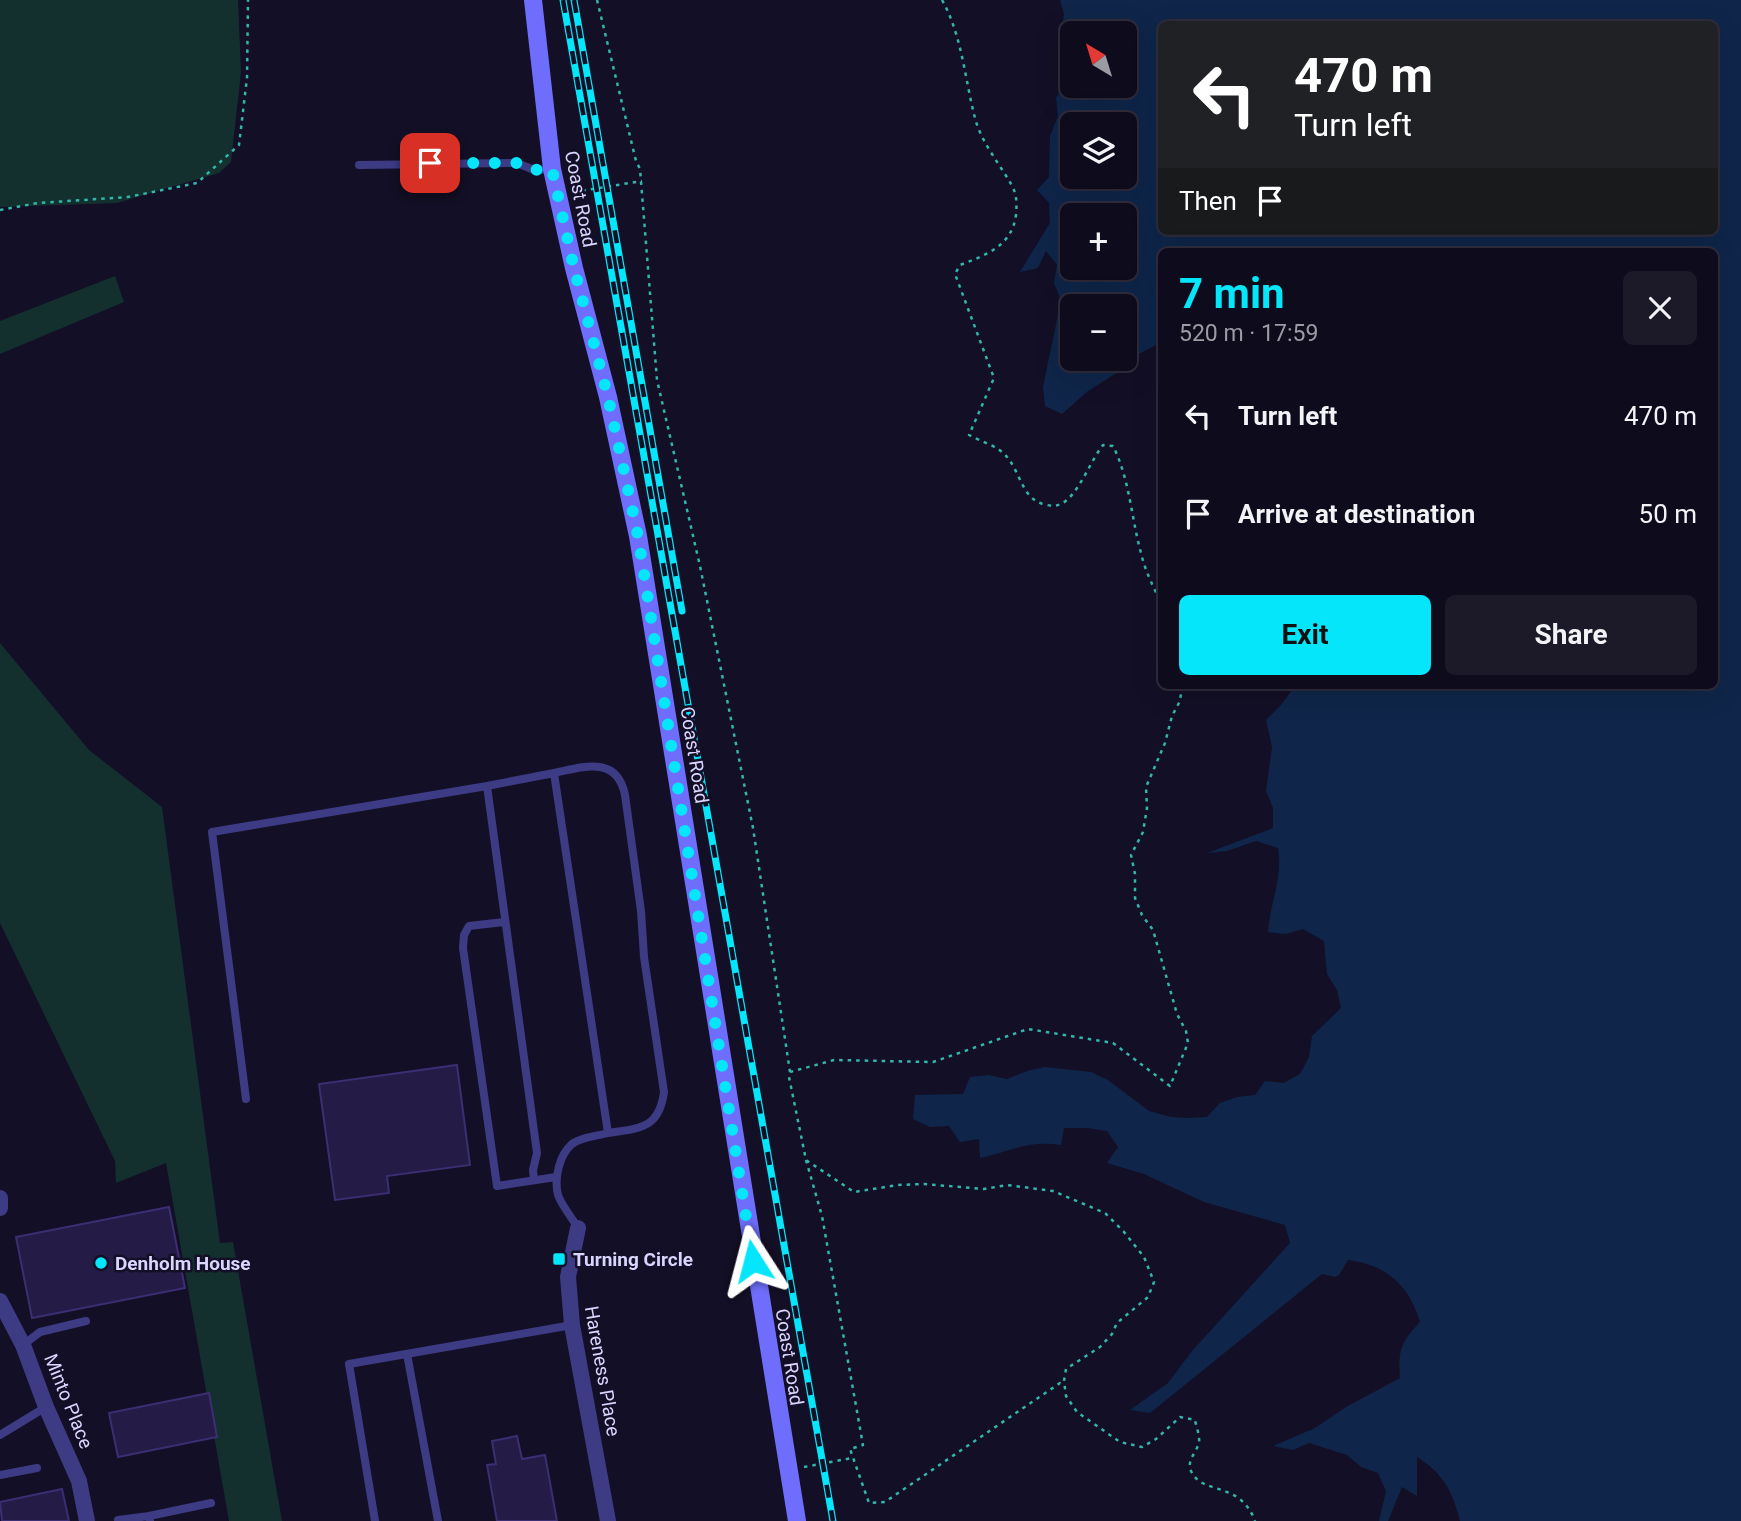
<!DOCTYPE html>
<meta charset="utf-8">
<style>
body{margin:0;font-family:Roboto,sans-serif;background:#1c1929;color:#f1f3f6;height:100vh;display:flex;flex-direction:column;font-size:26px;white-space:nowrap}
*{box-sizing:border-box;margin:0}
p{font-size:23px;color:#9b9ba3}
.icon{flex:none;width:38px;height:38px;fill:none;stroke:currentColor;stroke-width:2;stroke-linecap:round;stroke-linejoin:round}
.map{position:relative;flex:1;overflow:hidden}
.sheet{position:absolute;left:1158px;top:248px;width:560px;height:441px;display:flex;flex-direction:column;background:#0e0b1c;border-radius:10px;box-shadow:0 7px 28px #0002,0 0 0 2px #2e2b3b}
.sheet>*{flex:none}
.banner{position:absolute;left:1158px;top:21px;width:560px;height:214px;border-radius:10px;box-shadow:0 7px 28px #0002,0 0 0 2px #2e2b3b;background:#202124;color:#fff;overflow:hidden}
.needle{width:46px;rotate:322deg}
.fabs{position:absolute;left:1060px;top:21px;display:grid;gap:14px}
.fabs a{display:grid;place-items:center;width:77px;height:77px;border-radius:10px;background:#0e0b1c;box-shadow:0 7px 28px #0002,0 0 0 2px #2e2b3b;font-size:35px}
.pin{position:absolute;display:grid;place-items:center;width:60px;height:60px;color:#fff;margin:-30px;border-radius:14px;box-shadow:0 4px 10px #0006}
.me{position:absolute;width:77px;margin:-38px;rotate:351deg;stroke-linejoin:round;filter:drop-shadow(0 0 5px #0008)}
.turn{display:flex;align-items:center;gap:24px;height:147px;padding:0 21px;font-size:32px}
.turn .icon{width:91px;height:91px;stroke-width:2.5}
.turn b{display:block;font-size:49px;line-height:60px}
.then{display:flex;align-items:center;height:66px;padding:0 21px;background:#0003;gap:14px;font-size:26px}
.round{display:grid;place-items:center;flex:none;width:74px;height:74px;border-radius:10px;background:#1c1929}
.headline{display:flex;align-items:center;justify-content:space-between;height:119px;padding:0 21px}
h1{font-size:42px;font-weight:700;line-height:52px;color:#05e6fb}
.button{display:flex;gap:14px;margin-top:auto;padding:14px 21px}
.button a{flex:1;height:80px;border-radius:10px;background:#05e6fb;color:#111;font-size:28px;font-weight:700;line-height:80px;text-align:center}
.button a+a{background:#1c1929;color:#f1f3f6}
ul{padding:0;list-style:none}
li{display:flex;align-items:center;gap:21px;height:98px;padding:0 21px}
li div{flex:1}
li b{display:block;font-size:26px}
li em{font-style:normal}
.map>svg:first-child{display:block}
.green{fill:#13302e}
.water{fill:#0f264a;fill-rule:evenodd}
.building{fill:#241c46;stroke:#3b2e72;stroke-width:2}
.lines{fill:none;stroke-linecap:round;stroke-linejoin:round}
.path{stroke:#31b6ac;stroke-width:2.5;stroke-dasharray:3.5 5;stroke-linecap:butt}
.lane{stroke:#3d3b84;stroke-width:8}
.street{stroke:#3d3b84;stroke-width:16}
.secondary{stroke:#6f6efc;stroke-width:18}
.rail-casing{stroke:#05e6fb;stroke-width:7}
.rail{stroke:#130f26;stroke-width:4.5;stroke-dasharray:13;stroke-linecap:butt}
.route{stroke:#05e6fb;stroke-width:12;stroke-dasharray:0 21.6}
.poi-dot{fill:#05e6fb;stroke:#130f26;stroke-width:2.5}
.labels{text-anchor:middle;stroke-width:5;stroke-linejoin:round;paint-order:stroke}
.street-label{font-size:19px;fill:#d9d5fe;stroke:#130f26}
.poi-label{font-size:19px;font-weight:bold;fill:#d9d5fe;stroke:#130f26;text-anchor:start}
</style>
<div class="map">
<svg width="1741" height="1521" viewBox="0 0 1741 1521">
<rect width="100%" height="100%" fill="#130f26"/>
<path class="green" d="M 0,0 L 238,0 L 241,72 L 231,162 L 219,173 L 117,203 L 0,207 Z
M 115,276 L 124,302 L 0,354 L 0,321 Z
M 0,643 L 89,750 L 162,807 L 220,1243 L 233,1242 L 282,1521 L 229,1521 L 166,1163 L 116,1183 L 115,1161 L 0,923 Z"/>
<path class="water" d="M 1060,0 L 1741,0 L 1741,1521 L 1460,1521 C 1453,1492 1443,1473 1417,1457 L 1417,1496 L 1402,1487 L 1388,1521 L 1379,1521 L 1386,1491 L 1378,1473 L 1361,1467 L 1347,1455 L 1309,1443 L 1293,1450 L 1273,1446 L 1315,1428 L 1346,1407 L 1400,1378 C 1398,1350 1401,1342 1420,1322 C 1409,1285 1387,1265 1348,1260 L 1339,1275 L 1335,1277 L 1322,1274 L 1150,1413 L 1130,1410 L 1168,1383 L 1192,1351 L 1290,1243 L 1285,1225 L 1204,1202 L 1144,1174 L 1107,1163 L 1118,1147 L 1107,1131 L 1088,1128 L 1064,1128 L 1061,1145 C 1027,1140 1012,1151 980,1158 L 979,1139 L 960,1142 L 949,1126 L 930,1127 L 913,1119 L 915,1095 L 963,1094 L 970,1077 L 988,1075 L 1007,1079 L 1027,1071 L 1045,1067 L 1091,1072 L 1108,1080 L 1149,1111 L 1171,1117 L 1189,1118 L 1207,1117 L 1220,1103 L 1237,1097 L 1255,1095 L 1265,1081 L 1284,1083 L 1300,1074 L 1309,1057 L 1312,1036 L 1341,1008 L 1337,990 L 1327,974 L 1324,941 L 1303,929 L 1286,934 L 1268,932 C 1270,903 1283,878 1278,848 L 1256,841 L 1227,851 L 1207,853 L 1273,828 L 1273,808 L 1266,791 L 1272,747 L 1266,720 L 1281,705 L 1295,686 L 1715,686 L 1715,252 L 1162,252 L 1162,342 L 1137,355 L 1123,369 L 1088,391 L 1062,414 L 1045,406 L 1043,387 L 1061,300 L 1054,283 L 1057,265 L 1046,251 L 1038,268 L 1020,272 L 1050,223 L 1049,203 L 1037,190 L 1049,177 L 1050,136 L 1058,116 L 1056,98 L 1067,83 L 1060,37 L 1064,14 ZM 1162,24 L 1715,24 L 1715,231 L 1162,231 ZM 1073,33 L 1125,33 L 1125,86 L 1073,86 ZM 1073,124 L 1125,124 L 1125,177 L 1073,177 ZM 1073,215 L 1125,215 L 1125,268 L 1073,268 ZM 1073,306 L 1125,306 L 1125,359 L 1073,359 Z"/>
<path class="building" d="M 457,1065 L 470,1165 L 387,1176 L 389,1193 L 335,1200 L 319,1084 Z
M 169,1207 L 185,1288 L 32,1318 L 16,1237 Z
M 209,1393 L 217,1437 L 118,1457 L 109,1413 Z
M 517,1436 L 522,1459 L 545,1455 L 557,1521 L 497,1521 L 487,1465 L 496,1464 L 492,1441 Z
M 62,1489 L 69,1521 L 2,1521 L 0,1502 Z"/>
<g class="lines">
<path class="path" d="M 597,0 L 636,161 L 640,169 L 657,380 L 700,566 L 753,828 L 790,1072
M 942,0 C 962,35 965,80 975,118 C 981,142 999,163 1011,184 C 1017,194 1017,203 1016,215 C 1012,246 986,255 960,265 L 955,274 L 994,378 L 969,435 C 980,441 1000,447 1007,457 C 1021,473 1022,501 1047,505 C 1055,507 1061,505 1067,500 C 1082,486 1090,462 1103,445 L 1113,446 C 1130,480 1131,517 1141,553 C 1145,571 1154,588 1162,605
M 574,192 L 642,181
M 0,210 L 38,203 L 128,197 L 197,183 L 239,145 L 247,78 L 248,0
M 1182,686 L 1180,701 L 1172,716 L 1165,743 L 1146,787 L 1147,808 L 1143,832 L 1131,855 L 1135,874 L 1135,898 L 1142,915 L 1153,930 L 1177,1014 L 1186,1031 L 1188,1043 L 1170,1086 L 1113,1043 L 1028,1029 L 933,1062 L 834,1060 L 790,1072 L 789,1077 L 806,1160 L 854,1192 L 898,1185 L 924,1184 L 984,1189 L 1007,1185 L 1053,1191 L 1105,1213 L 1124,1232 L 1144,1257 L 1154,1282 L 1148,1297 L 1117,1323 L 1112,1334 L 1100,1347 L 1066,1369 L 1064,1381 L 1066,1396 L 1077,1412 L 1120,1442 L 1142,1447 L 1156,1439 L 1180,1417 L 1195,1420 C 1196,1426 1200,1436 1199,1442 C 1197,1453 1185,1460 1192,1473 C 1204,1495 1240,1481 1255,1521
M 806,1160 L 822,1216 L 863,1445 L 850,1449 L 869,1503 L 885,1502 L 1060,1383 L 1064,1384
M 804,1467 L 852,1458"/>
<path class="lane" d="M 359,165 L 517,163 L 534,170 L 552,169
M 554,773 C 583,767 617,755 625,795 L 641,911 L 644,957 L 664,1092 C 659,1129 640,1128 608,1133
M 487,786 L 537,1153 L 533,1170 L 534,1180
M 504,922 L 469,926 L 464,935 L 463,948 L 497,1186 L 556,1177
M 246,1099 L 212,832 L 487,786 L 554,773 L 608,1133 C 598,1136 581,1137 572,1144 C 559,1155 554,1179 558,1195 C 562,1206 572,1218 578,1228
M 23,1345 L 40,1332 L 86,1321
M 407,1354 L 438,1521
M 0,1435 L 46,1407
M 0,1475 L 37,1468
M 118,1520 L 149,1516
M 150,1521 L 149,1516 L 211,1503
M 375,1521 L 349,1364 L 572,1325"/>
<path class="street" d="M 0,1198 L 0,1208
M 578,1228 L 568,1277 L 572,1325 L 608,1521
M 0,1301 L 23,1345 L 46,1407 L 79,1481 L 87,1521"/>
<path class="secondary" d="M 533,0 L 552,169 L 574,268 L 608,397 L 638,536 L 797,1521"/>
<g class="rail-casing">
<path id="rail" d="M 563,0 L 833,1521
M 574,0 L 682,611"/>
</g>
<use href="#rail" class="rail"/>
</g>
<g class="lines">
<path class="route" d="M 430,163 L 517,163 L 534,170 L 552,169 L 574,268 L 608,397 L 638,536 L 753,1261"/>
</g>
<g class="poi-dot">
<rect x="552" y="1252" width="14" height="14" rx="3.5"/>
<circle cx="101" cy="1263" r="7"/>
</g>
<g class="labels">
<g class="street-label">
<text transform="translate(581 199) rotate(79)" y="7">Coast Road</text>
<text transform="translate(695 755) rotate(81)" y="7">Coast Road</text>
<text transform="translate(790 1357) rotate(81)" y="7">Coast Road</text>
<text transform="translate(603 1371) rotate(80)" y="7">Hareness Place</text>
<text transform="translate(69 1401) rotate(68)" y="7">Minto Place</text>
</g>
<g class="poi-label">
<text x="573" y="1266">Turning Circle</text>
<text x="115" y="1270">Denholm House</text>
</g>
</g>
</svg>
<div class="fabs">
<a><svg class="needle" viewBox="-14 -14 28 28"><path d="M0-13l5 13h-10z" fill="#e53935"/><path d="M0 13l5-13h-10z" fill="#9b9ba3"/></svg></a>
<a><svg class="icon" aria-label="layers" viewBox="0 0 24 24"><path d="M12 4l9 5-9 5-9-5zM3 14l9 5 9-5"/></svg></a>
<a>+</a>
<a>−</a>
</div>
<div class="pin" style="left:430px;top:163px;background:#d93025"><svg class="icon" aria-label="arrive" viewBox="0 0 24 24"><path d="M6 21V4h12l-3 4 3 4H6"/></svg></div>
<svg class="me" style="left:753px;top:1261px" viewBox="-20 -20 40 40"><path d="M0-17L14 15 0 8-14 15z" fill="#05e6fb" stroke="#fff" stroke-width="4"/></svg>
<div class="banner">
<div class="turn"><svg class="icon" aria-label="left" viewBox="0 0 24 24"><path d="M17 20v-9H6M10 6l-5 5 5 5"/></svg><div><b>470 m</b>Turn left</div></div>
<div class="then">Then<svg class="icon" aria-label="arrive" viewBox="0 0 24 24"><path d="M6 21V4h12l-3 4 3 4H6"/></svg></div>
</div>
<section class="sheet">
<div class="headline"><div><h1>7 min</h1><p>520 m · 17:59</p></div><a class="round"><svg class="icon" aria-label="close" viewBox="0 0 24 24"><path d="M6 6l12 12M18 6L6 18"/></svg></a></div>
<ul>
<li><svg class="icon" aria-label="left" viewBox="0 0 24 24"><path d="M17 20v-9H6M10 6l-5 5 5 5"/></svg><div><b>Turn left</b></div><em>470 m</em></li>
<li><svg class="icon" aria-label="arrive" viewBox="0 0 24 24"><path d="M6 21V4h12l-3 4 3 4H6"/></svg><div><b>Arrive at destination</b></div><em>50 m</em></li>
</ul>
<div class="button"><a>Exit</a><a>Share</a></div>
</section>
</div>
